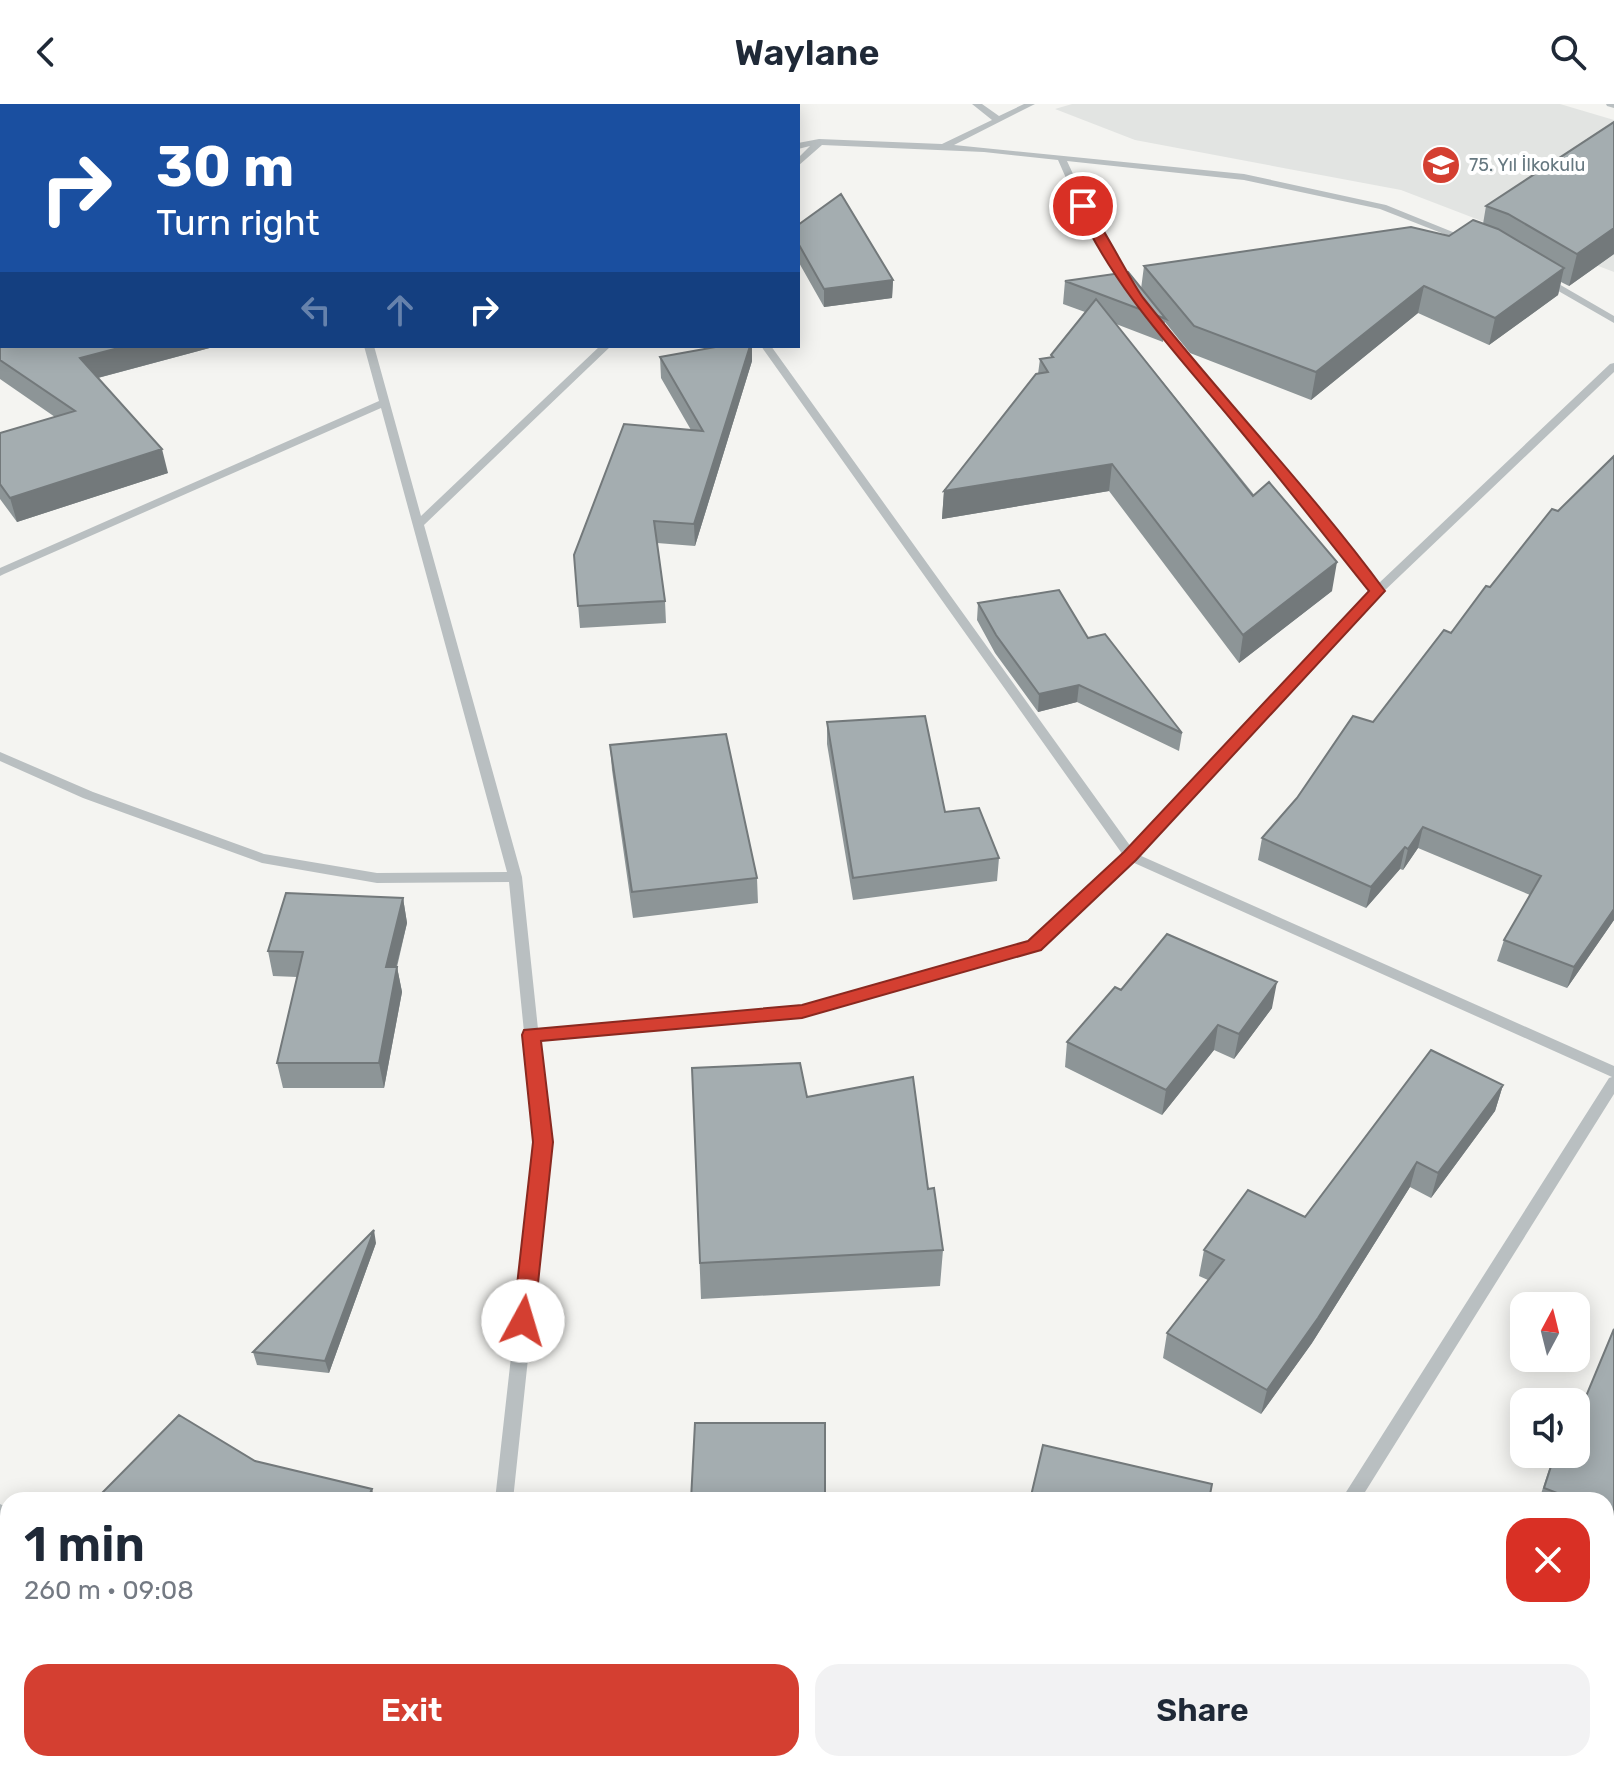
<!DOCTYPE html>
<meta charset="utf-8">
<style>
body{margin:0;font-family:Rubik,sans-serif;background:#f2f2f3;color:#1f2937;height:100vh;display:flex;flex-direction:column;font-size:30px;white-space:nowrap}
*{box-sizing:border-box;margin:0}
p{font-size:26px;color:#747a83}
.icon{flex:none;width:44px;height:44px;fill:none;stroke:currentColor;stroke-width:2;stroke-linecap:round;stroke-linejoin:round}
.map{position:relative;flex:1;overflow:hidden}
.details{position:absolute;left:0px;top:1388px;width:1614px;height:280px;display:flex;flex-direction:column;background:#fff;border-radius:24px 24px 0 0;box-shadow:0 4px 20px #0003}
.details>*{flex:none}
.banner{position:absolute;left:0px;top:0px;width:800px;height:244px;box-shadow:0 4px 20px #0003;background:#1a4fa0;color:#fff;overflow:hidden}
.needle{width:52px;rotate:7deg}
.controls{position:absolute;left:1510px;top:1188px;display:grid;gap:16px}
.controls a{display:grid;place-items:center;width:80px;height:80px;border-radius:16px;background:#fff;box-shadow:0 4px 20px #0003;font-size:40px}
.pin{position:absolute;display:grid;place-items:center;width:68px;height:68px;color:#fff;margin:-34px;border:4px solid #fff;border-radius:50%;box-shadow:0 2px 8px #0007}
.me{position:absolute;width:88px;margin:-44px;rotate:6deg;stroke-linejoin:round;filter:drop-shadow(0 0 6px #0008)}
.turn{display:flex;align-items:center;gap:28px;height:168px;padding:0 24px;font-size:36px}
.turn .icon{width:104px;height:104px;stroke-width:2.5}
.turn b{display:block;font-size:56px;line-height:68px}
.lanes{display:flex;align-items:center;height:76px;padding:0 24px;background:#0003;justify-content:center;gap:40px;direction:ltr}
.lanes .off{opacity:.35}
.round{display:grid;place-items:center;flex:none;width:84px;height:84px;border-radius:24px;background:#f2f2f3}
.head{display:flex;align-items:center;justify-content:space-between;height:136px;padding:0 24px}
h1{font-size:48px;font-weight:600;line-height:60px}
.cta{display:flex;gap:16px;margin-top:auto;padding:16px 24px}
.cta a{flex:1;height:92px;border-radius:24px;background:#d43f31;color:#fff;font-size:32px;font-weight:600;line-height:92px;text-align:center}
.cta a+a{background:#f2f2f3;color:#1f2937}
header{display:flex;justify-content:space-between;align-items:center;height:104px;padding:0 24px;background:#fff;font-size:36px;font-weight:600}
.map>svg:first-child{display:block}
.built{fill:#e2e4e2}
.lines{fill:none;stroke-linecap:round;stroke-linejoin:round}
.minor{fill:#b9bfc1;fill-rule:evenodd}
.wall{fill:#8d9597}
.shaded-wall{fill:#73797b}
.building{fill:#a4adb0;stroke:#73797b;stroke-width:2}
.route{fill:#d43f31;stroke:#8a2920;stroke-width:2}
.labels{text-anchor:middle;stroke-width:8;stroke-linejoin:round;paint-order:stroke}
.far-poi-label{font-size:18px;fill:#667880;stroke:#fff;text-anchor:start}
</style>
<header><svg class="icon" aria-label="back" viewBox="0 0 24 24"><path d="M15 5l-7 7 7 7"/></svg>Waylane<svg class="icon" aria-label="search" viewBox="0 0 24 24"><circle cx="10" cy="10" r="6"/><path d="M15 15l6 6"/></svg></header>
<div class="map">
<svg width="1614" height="1668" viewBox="0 0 1614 1668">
<rect width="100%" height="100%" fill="#f4f4f1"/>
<path class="built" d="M 0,0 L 139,0 L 268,2 L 2,2 L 0,138 Z
M 1072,0 L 1560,0 L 1614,16 L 1614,168 L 1401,86 L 1135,36 L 1055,5 Z"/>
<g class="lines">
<path class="minor" d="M 296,0 L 304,0 L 304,2 L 296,2 Z
M 972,0 L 982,0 L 999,12 L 1024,0 L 1035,0 L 954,41 L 1244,70 L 1386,101 L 1475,137 L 1467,139 L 1380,105 L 1244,76 L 1067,57 L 1099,126 L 1134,184 L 1129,187 L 1124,184 L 1089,126 L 1058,56 L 984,48 L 822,41 L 798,62 L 798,54 L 810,42 L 798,45 L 798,39 L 819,35 L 942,40 L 992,16 Z
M 1606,0 L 1614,0 L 1614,4 L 1607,2 Z
M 1545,172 L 1614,212 L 1614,219 L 1541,177 L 1540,175 Z
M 0,175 L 2,175 L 2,181 L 0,181 Z
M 1152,210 L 1156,211 L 1378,480 L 1610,260 L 1614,259 L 1614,268 L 1381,490 L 1139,751 L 1614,962 L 1614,990 L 1360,1396 L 1341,1396 L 1609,974 L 1612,973 L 1132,758 L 1040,845 L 802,913 L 539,936 L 551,1038 L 513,1396 L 495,1396 L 535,1038 L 509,778 L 377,779 L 262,759 L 83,694 L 0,657 L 0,648 L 93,688 L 264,750 L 377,769 L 507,768 L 381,304 L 4,470 L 0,472 L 0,464 L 379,297 L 364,242 L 374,242 L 421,412 L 600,242 L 611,242 L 424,421 L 522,773 L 538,925 L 802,903 L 1030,838 L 1123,751 L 761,242 L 771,242 L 1131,743 L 1371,487 L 1148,215 L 1148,211 Z
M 0,1400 L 8,1404 L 8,1421 L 0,1417 Z
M 433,1660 L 461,1660 L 464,1662 L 464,1660 L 484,1660 L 483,1668 L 439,1668 Z
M 1230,1660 L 1250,1660 L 1249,1668 L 1229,1668 Z"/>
</g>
<path class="wall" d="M 1614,18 L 1614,150 L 1569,182 L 1561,178 L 1558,191 L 1489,241 L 1418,209 L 1311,296 L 1190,249 L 1165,218 L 1163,238 L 1116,220 L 1332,487 L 1239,559 L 1109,387 L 942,415 L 944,387 L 1038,270 L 1040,255 L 1051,253 L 1051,251 L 1085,208 L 1063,200 L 1065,177 L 1141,185 L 1144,162 L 1449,132 L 1483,120 L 1486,102 Z
M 798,121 L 893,176 L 892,194 L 824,203 L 798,157 Z
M 0,199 L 2,242 L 217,242 L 98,274 L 168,369 L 17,418 L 0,395 L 0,329 L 55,313 L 0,275 Z
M 660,253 L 752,257 L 695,442 L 657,439 L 665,497 L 666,519 L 580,524 L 574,451 L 691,326 L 661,274 Z
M 1614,352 L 1614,816 L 1567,884 L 1497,857 L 1504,836 L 1530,791 L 1418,744 L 1403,766 L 1400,765 L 1366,804 L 1258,756 L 1262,734 L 1373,618 L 1490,483 L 1558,407 Z
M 978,499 L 1088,534 L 1182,629 L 1179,647 L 1077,598 L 1038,608 L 995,549 L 977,516 Z
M 827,618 L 945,708 L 999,754 L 997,777 L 853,796 L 827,640 Z
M 610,641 L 757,774 L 758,799 L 633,814 L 612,666 Z
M 403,794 L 407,819 L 397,863 L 402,888 L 384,984 L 283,984 L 277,959 L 297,873 L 273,872 L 268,847 Z
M 1121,886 L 1272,904 L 1234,955 L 1214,946 L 1162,1011 L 1065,963 L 1067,938 Z
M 692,964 L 807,993 L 928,1085 L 943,1146 L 940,1182 L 701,1195 Z
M 1503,981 L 1495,1007 L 1431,1094 L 1410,1083 L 1312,1239 L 1261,1310 L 1163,1254 L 1167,1229 L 1208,1176 L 1199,1172 L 1204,1146 L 1305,1113 Z
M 376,1139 L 329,1269 L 257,1261 L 253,1248 Z
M 1614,1225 L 1614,1440 L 1606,1436 L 1606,1396 L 1539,1396 L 1554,1350 L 1576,1350 L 1577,1314 Z
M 1606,1523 L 1614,1526 L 1614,1617 L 1606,1634 Z
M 1104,1660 L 1161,1660 L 1159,1668 L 1143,1668 Z"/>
<path class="shaded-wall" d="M 1614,124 L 1614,150 L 1569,182 L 1577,150 Z
M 1564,164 L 1558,191 L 1489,241 L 1495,214 Z
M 893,176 L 892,194 L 824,203 L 824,185 Z
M 1424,182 L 1418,209 L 1311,296 L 1316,268 Z
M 126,242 L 217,242 L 86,277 L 80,254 Z
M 750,242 L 752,242 L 752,257 L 695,442 L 694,420 Z
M 162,345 L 168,369 L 17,418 L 10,394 Z
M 1112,360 L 1109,387 L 942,415 L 944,387 Z
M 1337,458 L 1332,487 L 1239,559 L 1243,531 Z
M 1079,581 L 1077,598 L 1038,608 L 1039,590 Z
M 1423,723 L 1418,744 L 1403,766 L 1408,745 Z
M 1405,743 L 1400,765 L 1366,804 L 1371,783 Z
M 403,794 L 407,819 L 390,888 L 386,863 Z
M 1614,805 L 1614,816 L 1567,884 L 1574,863 Z
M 397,863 L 402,888 L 384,984 L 379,959 Z
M 1277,878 L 1272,904 L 1234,955 L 1239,930 Z
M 1218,921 L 1214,946 L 1162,1011 L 1166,986 Z
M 1503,981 L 1495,1007 L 1431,1094 L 1438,1069 Z
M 1417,1058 L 1410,1083 L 1312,1239 L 1261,1310 L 1267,1286 Z
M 374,1126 L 376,1139 L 329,1269 L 325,1257 Z
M 372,1385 L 375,1396 L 367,1396 Z"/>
<path class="building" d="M 516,0 L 616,0 L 617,2 L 517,2 Z
M 1614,18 L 1614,124 L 1577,150 L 1508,110 L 1486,102 Z
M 841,90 L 893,176 L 824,185 L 798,139 L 798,121 Z
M 1473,116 L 1498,125 L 1564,164 L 1495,214 L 1424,182 L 1316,268 L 1194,222 L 1144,162 L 1411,123 L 1449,132 Z
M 1128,168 L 1166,215 L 1065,177 Z
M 1096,195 L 1253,392 L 1269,378 L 1337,458 L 1243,531 L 1112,360 L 944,387 L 1036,270 L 1048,268 L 1040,255 L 1053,253 L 1051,251 Z
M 2,198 L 2,242 L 126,242 L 80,254 L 162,345 L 10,394 L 0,380 L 0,329 L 75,307 L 0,256 L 0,199 Z
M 721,242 L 750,242 L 694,420 L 654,417 L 665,497 L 578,502 L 574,451 L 624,320 L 703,327 L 660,253 Z
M 1614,352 L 1614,805 L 1574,863 L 1504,836 L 1541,772 L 1423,723 L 1408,745 L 1405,743 L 1371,783 L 1262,734 L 1297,694 L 1353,612 L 1373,618 L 1444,526 L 1451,529 L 1486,482 L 1490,483 L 1552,405 L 1558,407 Z
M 1059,486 L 1088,534 L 1105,530 L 1182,629 L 1079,581 L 1039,590 L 996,531 L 978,499 Z
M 925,612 L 945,708 L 979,704 L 999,754 L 853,774 L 827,618 Z
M 726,630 L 757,774 L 632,788 L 610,641 Z
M 286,789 L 403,794 L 386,863 L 397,863 L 379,959 L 277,959 L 303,848 L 268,847 Z
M 1167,830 L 1277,878 L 1239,930 L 1218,921 L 1166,986 L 1067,938 L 1115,883 L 1121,886 Z
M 1431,946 L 1503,981 L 1438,1069 L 1417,1058 L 1318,1214 L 1267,1286 L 1167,1229 L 1224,1156 L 1204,1146 L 1248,1086 L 1305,1113 Z
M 800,959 L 807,993 L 913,973 L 928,1085 L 934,1084 L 943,1146 L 700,1159 L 692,964 Z
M 374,1126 L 325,1257 L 253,1248 Z
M 1614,1225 L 1614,1411 L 1606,1408 L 1606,1396 L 1575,1396 L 1544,1384 L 1555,1350 L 1576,1350 L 1576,1313 L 1577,1314 Z
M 179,1311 L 255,1357 L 372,1385 L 367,1396 L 109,1396 L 100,1391 Z
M 695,1319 L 825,1319 L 825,1396 L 691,1396 Z
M 1043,1341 L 1212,1380 L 1209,1396 L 1030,1396 Z
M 1606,1523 L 1614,1526 L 1614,1614 L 1606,1611 Z
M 675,1664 L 716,1668 L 674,1668 Z"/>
<path class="route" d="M 1083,98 C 1093,102 1131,179 1144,195 C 1222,294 1310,385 1385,487 L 1136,756 L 1041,846 L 802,914 L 541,937 L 553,1038 L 534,1217 L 531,1223 L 523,1226 L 516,1223 L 513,1217 L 533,1038 L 522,931 L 524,926 L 802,901 L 1028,837 L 1124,748 L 1369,487 C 1324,431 1280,374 1234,319 C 1177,250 1114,185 1077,102 Z"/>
<defs>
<g id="school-disc" transform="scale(2)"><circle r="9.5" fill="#d43f31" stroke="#fff"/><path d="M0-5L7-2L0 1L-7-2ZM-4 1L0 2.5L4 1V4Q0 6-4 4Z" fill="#fff"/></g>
</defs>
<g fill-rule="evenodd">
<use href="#school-disc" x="1441" y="61"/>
</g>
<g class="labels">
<g class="far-poi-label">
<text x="1469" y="67">75. Yıl İlkokulu</text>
</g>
</g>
</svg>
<div class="controls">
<a><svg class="needle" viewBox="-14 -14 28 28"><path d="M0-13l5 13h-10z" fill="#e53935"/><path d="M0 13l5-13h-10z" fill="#747a83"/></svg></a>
<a><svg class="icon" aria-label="sound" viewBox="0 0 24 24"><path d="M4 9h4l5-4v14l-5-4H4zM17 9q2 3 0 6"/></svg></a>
</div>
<div class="pin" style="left:1083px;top:102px;background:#d93025"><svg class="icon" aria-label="arrive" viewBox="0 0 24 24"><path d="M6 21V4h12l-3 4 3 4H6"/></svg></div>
<svg class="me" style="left:523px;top:1217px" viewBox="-20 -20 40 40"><circle r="19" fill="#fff"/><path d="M0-13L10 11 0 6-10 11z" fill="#d43f31"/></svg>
<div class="banner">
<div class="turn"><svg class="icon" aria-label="right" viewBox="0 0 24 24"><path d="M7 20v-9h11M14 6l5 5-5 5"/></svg><div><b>30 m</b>Turn right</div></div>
<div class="lanes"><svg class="icon off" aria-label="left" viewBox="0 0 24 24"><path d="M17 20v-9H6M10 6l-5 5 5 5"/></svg><svg class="icon off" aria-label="ahead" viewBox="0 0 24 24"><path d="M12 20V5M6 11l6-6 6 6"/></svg><svg class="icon" aria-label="right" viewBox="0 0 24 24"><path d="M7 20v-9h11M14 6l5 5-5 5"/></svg></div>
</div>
<section class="details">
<div class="head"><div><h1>1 min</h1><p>260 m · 09:08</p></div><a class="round" style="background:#d93025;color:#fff"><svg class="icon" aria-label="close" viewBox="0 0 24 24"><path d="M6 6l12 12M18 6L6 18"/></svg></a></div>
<div class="cta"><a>Exit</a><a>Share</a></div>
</section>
</div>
